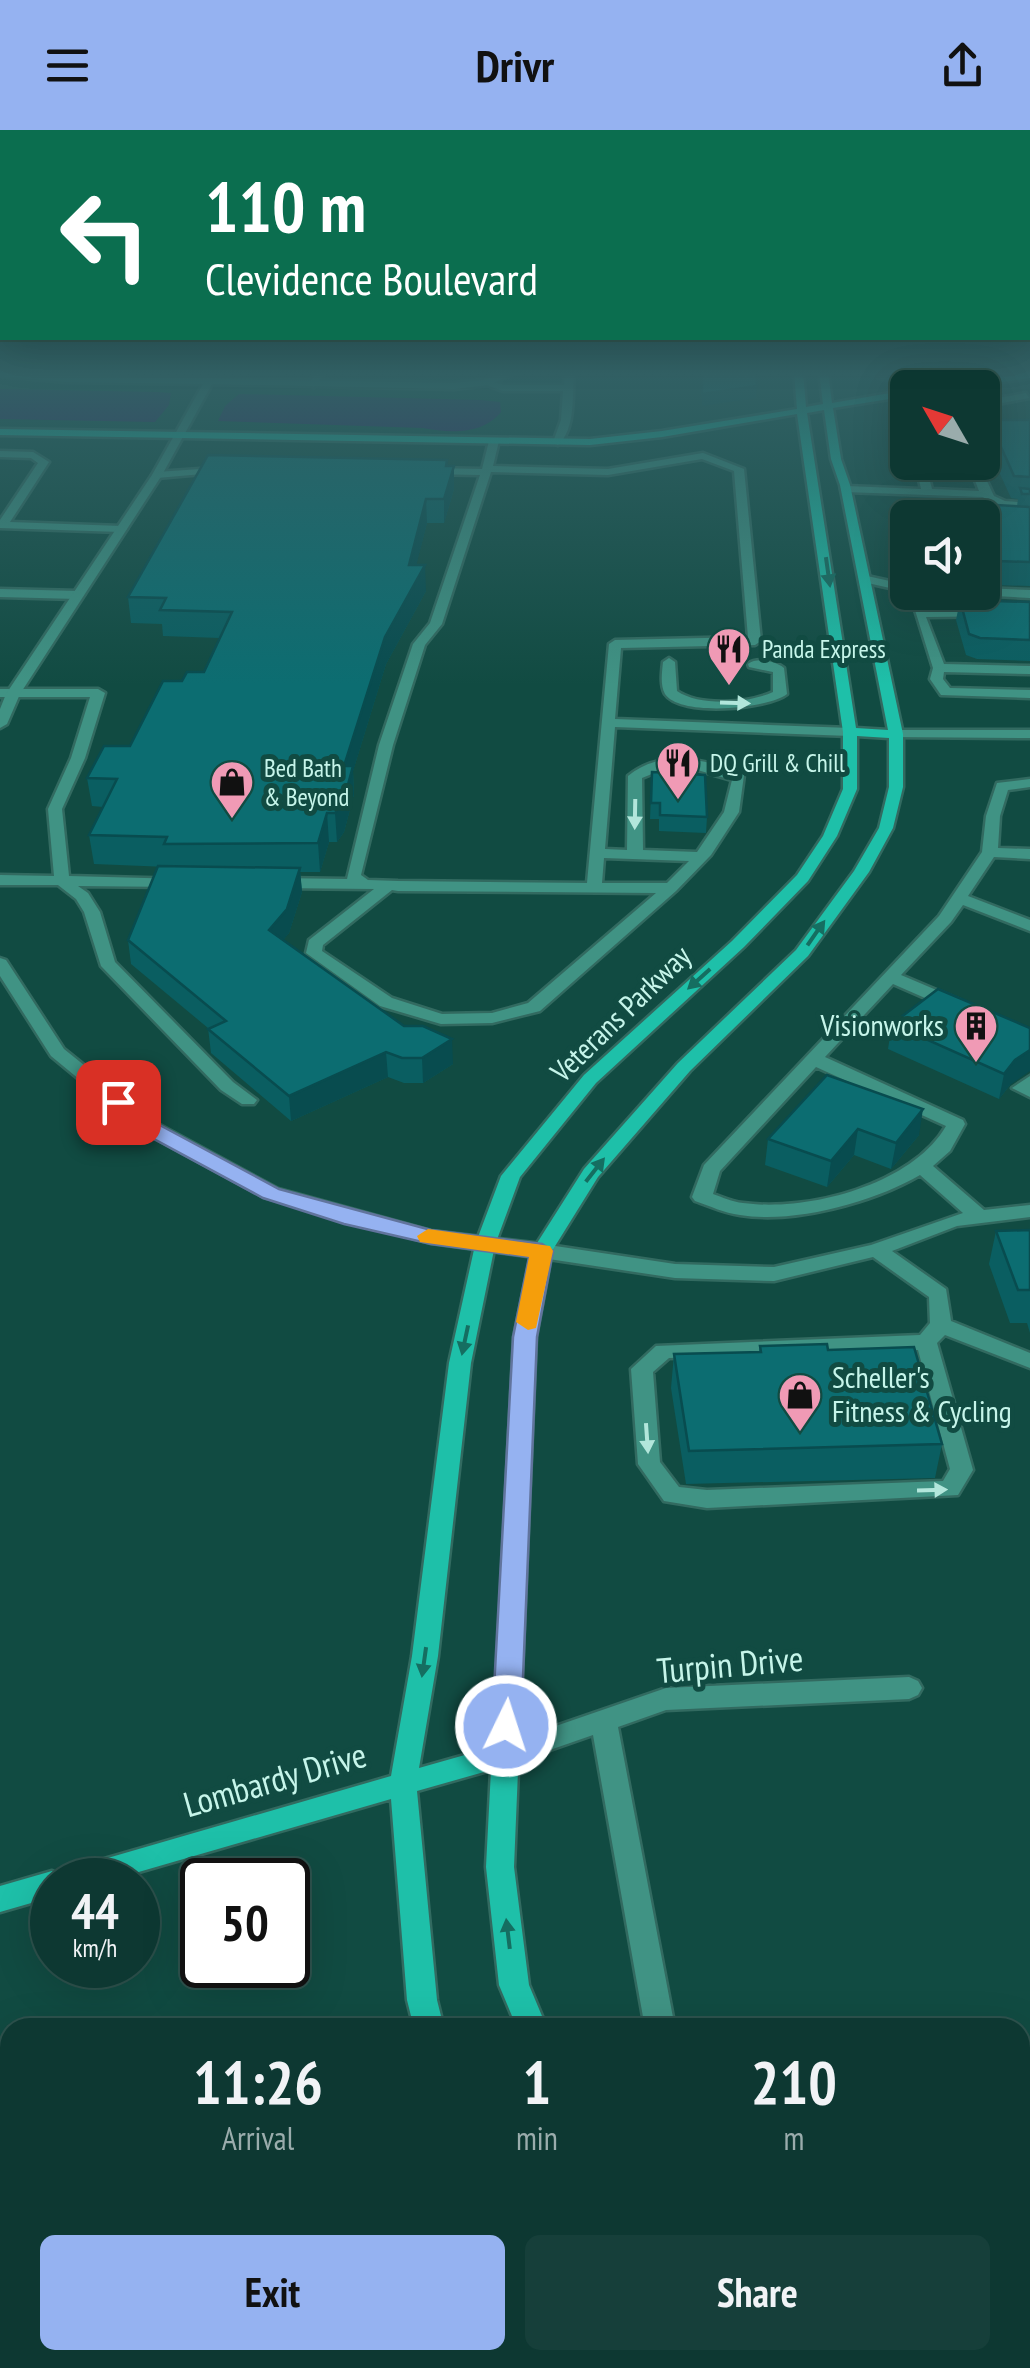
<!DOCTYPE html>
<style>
body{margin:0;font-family:"PT Sans Narrow",sans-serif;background:#163f3a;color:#f1f3f6;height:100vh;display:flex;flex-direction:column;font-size:38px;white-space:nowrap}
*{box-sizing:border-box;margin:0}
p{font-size:32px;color:#9aacac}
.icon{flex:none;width:55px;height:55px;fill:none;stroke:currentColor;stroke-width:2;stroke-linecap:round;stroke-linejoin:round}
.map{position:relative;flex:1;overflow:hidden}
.drawer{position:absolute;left:0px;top:1888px;width:1030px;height:352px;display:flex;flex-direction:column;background:#0d3832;border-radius:30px 30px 0 0;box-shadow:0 10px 40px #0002,0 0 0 2px #2d524d}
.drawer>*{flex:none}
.hud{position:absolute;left:0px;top:0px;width:1030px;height:210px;box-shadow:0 10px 40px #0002,0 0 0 2px #2d524d;background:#0b6e4f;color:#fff;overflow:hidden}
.needle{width:65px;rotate:309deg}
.controls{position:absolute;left:890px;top:240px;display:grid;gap:20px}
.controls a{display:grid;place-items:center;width:110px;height:110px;border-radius:15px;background:#0d3832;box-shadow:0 10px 40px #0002,0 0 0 2px #2d524d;font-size:50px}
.speed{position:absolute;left:30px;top:1728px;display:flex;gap:20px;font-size:50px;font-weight:700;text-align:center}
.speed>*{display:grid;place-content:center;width:130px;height:130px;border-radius:50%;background:#0d3832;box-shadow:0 10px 40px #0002,0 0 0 2px #2d524d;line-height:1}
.speed small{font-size:25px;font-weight:400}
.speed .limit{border:5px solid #111;border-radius:15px;background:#fff;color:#111}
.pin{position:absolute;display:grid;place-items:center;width:85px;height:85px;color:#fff;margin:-42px;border-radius:20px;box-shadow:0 5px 15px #0006}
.me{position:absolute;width:110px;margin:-55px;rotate:4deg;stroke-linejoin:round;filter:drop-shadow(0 0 8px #0008)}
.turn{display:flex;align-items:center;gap:35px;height:210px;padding:0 40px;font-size:45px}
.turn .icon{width:130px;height:130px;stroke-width:2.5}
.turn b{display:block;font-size:70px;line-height:85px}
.eta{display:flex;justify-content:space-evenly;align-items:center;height:170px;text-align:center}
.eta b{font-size:60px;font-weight:700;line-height:70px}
.cta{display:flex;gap:20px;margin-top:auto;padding:20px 40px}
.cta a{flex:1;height:115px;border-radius:15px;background:#95b2f1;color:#111;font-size:40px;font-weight:700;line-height:115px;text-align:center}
.cta a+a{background:#163f3a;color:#f1f3f6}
header{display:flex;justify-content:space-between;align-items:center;height:130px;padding:0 40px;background:#95b2f1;color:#111;font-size:45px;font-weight:700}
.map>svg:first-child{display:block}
.water{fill:#3a1764}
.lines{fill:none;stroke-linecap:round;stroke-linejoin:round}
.lane-casing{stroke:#326a60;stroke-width:5}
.street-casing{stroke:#326a60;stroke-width:5}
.secondary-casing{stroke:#326a60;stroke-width:5}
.lane{fill:#409384;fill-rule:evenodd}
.street{fill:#409384;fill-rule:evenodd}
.secondary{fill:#1ec0a9;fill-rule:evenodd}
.wall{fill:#0a5e61}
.shaded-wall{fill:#084c4f}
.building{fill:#0c6d71;stroke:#084c4f;stroke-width:2.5}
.oneway{fill:#156e61}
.oneway2{fill:#b2e6db}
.route{fill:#95b2f1;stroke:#61749d;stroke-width:2.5}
.slow{fill:#f59e0b}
.labels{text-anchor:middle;stroke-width:10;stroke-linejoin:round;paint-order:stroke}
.far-poi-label{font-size:25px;fill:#c6f5ea;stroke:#114b42;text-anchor:start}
.street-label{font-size:30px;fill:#c6f5ea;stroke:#114b42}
.poi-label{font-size:30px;fill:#c6f5ea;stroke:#114b42;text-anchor:end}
.near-street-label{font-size:35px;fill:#c6f5ea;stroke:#114b42}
</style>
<header><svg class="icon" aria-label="menu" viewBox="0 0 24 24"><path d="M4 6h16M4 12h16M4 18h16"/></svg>Drivr<svg class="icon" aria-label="share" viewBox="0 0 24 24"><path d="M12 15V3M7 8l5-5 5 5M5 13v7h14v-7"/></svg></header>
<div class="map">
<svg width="1030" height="2238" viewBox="0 0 1030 2238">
<rect width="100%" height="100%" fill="#114b42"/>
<path class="water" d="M 0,259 L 158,262 L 171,263 L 169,275 L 155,292 L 0,289 Z
M 239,264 L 481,270 L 500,272 L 501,282 C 482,305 450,303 423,298 L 218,291 L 225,276 Z"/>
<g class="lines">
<g class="lane-casing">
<path id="lane" d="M 316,242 L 325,242 L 314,257 L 309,254 Z
M 565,242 L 574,242 C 572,265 576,299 558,315 L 553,312 L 561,290 L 563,261 L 503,261 L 481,253 L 486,250 L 504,255 L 564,255 Z
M 869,242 L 923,242 L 884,250 Z
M 1026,263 L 1029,268 L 982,277 L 982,271 Z
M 982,295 L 1030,296 L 1030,302 L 982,301 Z
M 494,308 L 499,311 L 493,336 L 608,339 L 703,323 L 744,339 L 761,511 L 755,515 L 621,518 L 615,589 L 850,598 L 857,602 L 850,606 L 615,597 L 605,719 L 627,720 L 628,646 C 662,618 707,629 744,645 L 739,682 L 711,725 L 676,761 L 540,881 L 492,893 L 441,894 L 380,876 L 306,823 L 309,810 L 374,759 L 277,758 L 269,753 L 277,748 L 347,749 L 379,615 L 413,514 L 430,493 L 480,345 L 429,344 L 424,341 L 429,338 L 482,339 L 489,311 ZM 702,329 L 734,341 L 748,507 L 615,510 L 609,514 L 587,753 L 398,751 L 368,750 L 361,745 L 393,615 L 425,515 L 442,494 L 491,342 L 608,345 ZM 687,637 L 732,650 L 724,682 L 697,722 L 643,720 L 642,648 L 664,639 ZM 604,728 L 689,731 L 667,753 L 602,753 ZM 392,760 L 398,761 L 656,763 L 528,873 L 492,883 L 442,884 L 392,868 L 322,821 L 323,815 Z
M 0,321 L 33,322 L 49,332 L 10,392 L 121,396 L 127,399 L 121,402 L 0,398 L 0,390 L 38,333 L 31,328 L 0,327 Z
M 915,332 L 925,332 L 932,359 L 979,361 L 968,332 L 978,332 L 994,366 L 1005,371 L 1030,373 L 1030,379 L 993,374 L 983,367 L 846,362 L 841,359 L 846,356 L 921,359 Z
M 229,337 L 229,341 L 225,342 L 157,348 L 152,345 L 157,342 Z
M 867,446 L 908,455 L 908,462 L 863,452 L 861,450 Z
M 982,458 L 1030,460 L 1030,468 L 978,465 Z
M 0,459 L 78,461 L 84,465 L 78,469 L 0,467 Z
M 1030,478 L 1030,486 L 926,487 L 944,534 L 1030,536 L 1030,544 L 944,542 L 943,549 L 950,558 L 1030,560 L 1030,568 L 941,565 L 930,549 L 933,538 L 915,480 Z
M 669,528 L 675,532 L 677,561 C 700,577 749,573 773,562 L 773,542 L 749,537 L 748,534 C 757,527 775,531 784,538 L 787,564 C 768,579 680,587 665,564 C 660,555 662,542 663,532 Z
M 0,559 L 98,559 L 105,563 L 85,628 L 62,679 L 69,746 L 183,749 L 183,755 L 178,757 L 78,756 L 88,763 L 100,782 L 115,832 L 233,952 L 257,970 L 254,974 L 242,974 L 221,960 L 101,836 L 84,782 L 76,769 L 58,755 L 0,755 L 0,745 L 54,746 L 48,679 L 71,628 L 90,567 L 0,567 Z
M 896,600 L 1030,600 L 1030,608 L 891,607 L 891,601 Z
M 1030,649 L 1030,657 L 1008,660 L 1000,686 L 998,718 L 1030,719 L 1030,729 L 994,727 L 968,766 L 1030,790 L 1030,801 L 963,775 L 951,792 L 901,845 L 960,870 L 960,878 L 948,878 L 893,854 L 825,927 L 963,990 L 965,994 L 950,1021 L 933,1036 L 984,1080 L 1030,1075 L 1030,1087 L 957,1096 L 892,1121 L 946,1159 L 951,1191 L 1030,1223 L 1030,1238 L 945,1205 L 937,1213 L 973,1340 L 958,1365 L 707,1378 L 664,1371 L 638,1334 L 631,1239 L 656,1216 L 920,1205 L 930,1193 L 929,1167 L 873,1127 L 774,1151 L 675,1148 L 542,1128 L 532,1121 L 542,1114 L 675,1134 L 774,1137 L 871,1115 L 963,1083 L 920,1045 C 874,1072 794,1094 740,1085 C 724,1083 710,1076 695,1071 L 692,1067 L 704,1035 L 939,786 L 982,722 L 986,686 L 997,653 ZM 816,937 L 946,996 C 912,1055 807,1082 743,1073 C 732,1072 722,1067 713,1064 L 720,1041 ZM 918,1220 L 950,1339 L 943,1351 L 707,1360 L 679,1357 L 660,1332 L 653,1242 L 669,1228 Z
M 1030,946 L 1030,967 L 1012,958 Z
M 10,2203 L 10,2230 L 23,2230 L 0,2238 L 0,2206 Z
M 34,2230 L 68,2230 L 69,2238 L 35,2238 Z"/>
</g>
<g class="street-casing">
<path id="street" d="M 0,242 L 66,246 L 454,253 L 484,250 L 505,242 L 517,242 L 489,255 L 454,259 L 212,254 L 162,345 L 20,564 L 7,594 L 0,598 L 0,579 L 6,564 L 152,345 L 203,254 L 66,252 L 0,246 Z
M 0,828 L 6,830 L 64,919 L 156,993 L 278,1059 L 431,1101 L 542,1114 L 552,1121 L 542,1128 L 431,1113 L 264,1067 L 142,1001 L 51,926 L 0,846 Z
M 909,1547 L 918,1551 L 922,1558 L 918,1565 L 909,1569 L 666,1580 L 618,1597 L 675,1898 L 645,1898 L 593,1605 L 504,1636 L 495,1633 L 491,1625 L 495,1617 L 666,1558 Z
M 1020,1971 L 1030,1971 L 1030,2001 L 1020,2001 Z"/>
</g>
<g class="secondary-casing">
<path id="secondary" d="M 794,242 L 803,242 L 806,277 L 823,274 L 819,242 L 828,242 L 832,273 L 908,260 L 908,266 L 833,278 L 841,329 L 850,355 L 903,604 L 903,657 L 893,698 L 869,742 L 808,826 L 690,941 L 598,1047 L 552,1121 L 536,1207 L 514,1737 L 529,1855 L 547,1898 L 517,1898 L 499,1855 L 486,1737 L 491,1640 L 417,1661 L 437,1870 L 444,1898 L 414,1898 L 407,1870 L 391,1669 L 111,1750 L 52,1750 L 52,1767 L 0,1782 L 0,1756 L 52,1741 L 56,1743 L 391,1646 L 412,1526 L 449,1233 L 475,1115 L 501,1046 L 584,945 L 732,811 L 797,745 L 823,706 L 843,659 L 843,602 L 797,284 L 662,307 L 590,315 L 0,305 L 0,299 L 590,309 L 662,301 L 797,279 ZM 824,280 L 831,329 L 840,355 L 888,600 L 856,598 L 807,283 ZM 857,606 L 889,608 L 889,657 L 879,698 L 854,741 L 796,820 L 678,933 L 584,1039 L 532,1121 L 514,1207 L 493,1617 L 419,1638 L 438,1526 L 471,1233 L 495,1115 L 520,1047 L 596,953 L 744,817 L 808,751 L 837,706 L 857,659 Z
M 1030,242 L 1030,248 L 961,258 L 934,258 Z
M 566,2230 L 604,2230 L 607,2238 L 569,2238 Z
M 703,2230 L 744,2230 L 747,2238 L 706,2238 Z"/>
</g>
<use href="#lane" class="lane"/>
<use href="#street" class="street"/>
<use href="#secondary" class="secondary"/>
</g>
<path class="wall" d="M 244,242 L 286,242 L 284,245 L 252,246 Z
M 989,290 L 1030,290 L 1030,456 L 993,455 L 982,420 L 982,388 L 977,388 L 979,374 L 1017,376 L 1018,369 L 1011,368 L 985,311 Z
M 448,336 L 454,336 L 454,359 L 444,393 L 427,393 L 416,435 L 426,461 L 386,534 L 353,641 L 354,664 L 344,702 L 337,712 L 329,712 L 320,742 L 300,742 L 302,762 L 289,803 L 283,810 L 453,934 L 423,953 L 404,953 L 388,947 L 291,991 L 211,923 L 208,898 L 131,834 L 128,810 L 168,737 L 94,734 L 89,705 L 103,677 L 92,676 L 87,648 L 130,616 L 182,551 L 204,542 L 220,508 L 163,506 L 162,494 L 131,493 L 128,467 Z
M 960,470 L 1030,472 L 1030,531 L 977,529 L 966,525 L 956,490 Z
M 652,642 L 707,687 L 706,703 L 659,701 L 659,689 L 650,689 Z
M 892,894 L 1030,898 L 1010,955 L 999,969 L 888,919 Z
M 827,945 L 919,1005 L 891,1039 L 854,1025 L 827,1057 L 765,1035 L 768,1009 Z
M 1030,1100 L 1030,1203 L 1027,1193 L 1010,1193 L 989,1134 L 996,1101 Z
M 760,1216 L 942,1314 L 935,1348 L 686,1354 L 671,1258 L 674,1224 L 759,1222 Z"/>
<path class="shaded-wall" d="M 757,256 L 756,268 L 702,276 L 702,264 Z
M 454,336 L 454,359 L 444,393 L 444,369 Z
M 426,369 L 427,393 L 410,460 L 409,435 Z
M 425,435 L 426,461 L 386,534 L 353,641 L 354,664 L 344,702 L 337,712 L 335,683 L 344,636 L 385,507 Z
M 327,683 L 329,712 L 320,742 L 318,713 Z
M 300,738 L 302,762 L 289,803 L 272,824 L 269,800 Z
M 452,909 L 453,934 L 423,953 L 422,928 Z
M 1030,920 L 1030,941 L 1010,955 L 999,969 L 1004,944 L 1015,930 Z
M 386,922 L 388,947 L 291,991 L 289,966 Z
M 923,979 L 919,1005 L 891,1039 L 896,1013 Z
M 858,999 L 854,1025 L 827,1057 L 831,1031 Z"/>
<path class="building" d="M 702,242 L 756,242 L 757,256 L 702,264 Z
M 989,290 L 1030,290 L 1030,347 L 1014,346 Z
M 208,325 L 447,330 L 446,336 L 454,336 L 444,369 L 426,369 L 409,435 L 425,435 L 385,507 L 344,636 L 353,636 L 343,673 L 335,683 L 327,683 L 318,713 L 164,714 L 167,707 L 89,705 L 117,649 L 87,648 L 104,616 L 130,616 L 163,551 L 182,551 L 187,542 L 204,542 L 232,482 L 160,480 L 166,468 L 128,467 Z
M 1020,358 L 1030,359 L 1030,364 L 1022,364 Z
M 979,374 L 1030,377 L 1030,432 L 997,431 Z
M 960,470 L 1030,472 L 1030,510 L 980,508 L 969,504 Z
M 652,642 L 705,645 L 707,687 L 660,685 L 660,673 L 651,673 Z
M 158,736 L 300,738 L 287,779 L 269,800 L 404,896 L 423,896 L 452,909 L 422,928 L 402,928 L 386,922 L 289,966 L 208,899 L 226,891 L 128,810 Z
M 938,859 L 1030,898 L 1030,920 L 1015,930 L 1004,944 L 892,894 Z
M 827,945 L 923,979 L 896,1013 L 858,999 L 831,1031 L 768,1009 Z
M 1030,1100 L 1030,1160 L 1018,1160 L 996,1101 Z
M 827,1214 L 828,1220 L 914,1217 L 942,1314 L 689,1321 L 674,1224 L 761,1222 L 760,1216 Z"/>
<defs><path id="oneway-solid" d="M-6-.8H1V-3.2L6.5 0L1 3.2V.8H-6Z" transform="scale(2.5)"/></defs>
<g class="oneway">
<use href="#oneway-solid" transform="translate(828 442) rotate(82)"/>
<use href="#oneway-solid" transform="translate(816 803) rotate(-55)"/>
<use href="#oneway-solid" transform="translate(699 849) rotate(138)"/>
<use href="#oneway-solid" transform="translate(595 1040) rotate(-52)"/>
<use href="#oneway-solid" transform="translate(465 1210) rotate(102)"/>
<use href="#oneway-solid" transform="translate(424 1532) rotate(98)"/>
<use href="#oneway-solid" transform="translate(508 1804) rotate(-97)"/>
</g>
<g class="oneway2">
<use href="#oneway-solid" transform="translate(735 573) rotate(2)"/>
<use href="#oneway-solid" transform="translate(635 684) rotate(91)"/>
<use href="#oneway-solid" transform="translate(647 1308) rotate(86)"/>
<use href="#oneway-solid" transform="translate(932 1360) rotate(-2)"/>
</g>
<linearGradient id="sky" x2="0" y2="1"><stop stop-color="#092924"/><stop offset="0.44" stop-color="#326165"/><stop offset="1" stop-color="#326165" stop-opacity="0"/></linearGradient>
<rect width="1030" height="555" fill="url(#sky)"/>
<path class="route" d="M 118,966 L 156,993 L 279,1059 L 431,1100 L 542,1114 L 553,1121 L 537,1207 L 521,1596 L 517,1605 L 506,1609 L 496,1605 L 492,1596 L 513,1207 L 529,1127 L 431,1114 L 344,1094 L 263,1068 L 141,1002 L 108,972 Z"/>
<path class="slow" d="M 428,1099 L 550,1116 L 553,1121 L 536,1198 L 528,1200 L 516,1192 L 529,1127 L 420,1112 L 417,1106 Z"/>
<defs>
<g id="restaurant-pin" transform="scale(2.25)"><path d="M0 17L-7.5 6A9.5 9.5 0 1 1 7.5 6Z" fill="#f09ab5" stroke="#114b42"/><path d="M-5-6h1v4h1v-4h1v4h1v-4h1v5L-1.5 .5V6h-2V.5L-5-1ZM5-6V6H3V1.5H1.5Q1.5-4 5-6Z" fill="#111"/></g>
<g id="shop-pin" transform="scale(2.25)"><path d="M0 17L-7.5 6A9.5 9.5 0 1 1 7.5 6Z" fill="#f09ab5" stroke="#114b42"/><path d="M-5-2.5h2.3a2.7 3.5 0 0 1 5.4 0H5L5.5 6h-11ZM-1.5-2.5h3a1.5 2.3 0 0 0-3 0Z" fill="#111"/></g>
<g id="building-pin" transform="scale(2.25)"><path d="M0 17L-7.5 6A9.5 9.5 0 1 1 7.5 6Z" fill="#f09ab5" stroke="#114b42"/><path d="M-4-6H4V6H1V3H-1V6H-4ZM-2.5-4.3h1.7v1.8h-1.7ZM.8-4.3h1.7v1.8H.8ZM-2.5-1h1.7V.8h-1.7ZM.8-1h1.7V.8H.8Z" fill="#111"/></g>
</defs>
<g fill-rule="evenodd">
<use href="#restaurant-pin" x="729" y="519"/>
<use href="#restaurant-pin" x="678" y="633"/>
<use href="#shop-pin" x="232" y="652"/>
<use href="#building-pin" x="976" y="896"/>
<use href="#shop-pin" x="800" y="1265"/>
</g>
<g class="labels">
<g class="far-poi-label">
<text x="762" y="528">Panda Express</text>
<text x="710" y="642">DQ Grill &amp; Chill</text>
<text x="264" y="647">Bed Bath<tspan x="264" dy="29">&amp; Beyond</tspan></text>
</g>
<g class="street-label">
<text transform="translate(621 884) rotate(-44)" y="10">Veterans Parkway</text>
</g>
<g class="poi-label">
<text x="944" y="906">Visionworks</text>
<text x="832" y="1258" text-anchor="start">Scheller's<tspan x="832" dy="34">Fitness &amp; Cycling</tspan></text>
</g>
<g class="near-street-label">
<text transform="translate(730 1535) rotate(-5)" y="12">Turpin Drive</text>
<text transform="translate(275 1650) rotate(-16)" y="12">Lombardy Drive</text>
</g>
</g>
</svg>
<div class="controls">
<a><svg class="needle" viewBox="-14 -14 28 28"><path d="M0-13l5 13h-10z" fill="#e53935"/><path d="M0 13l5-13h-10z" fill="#9aacac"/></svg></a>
<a><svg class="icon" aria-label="sound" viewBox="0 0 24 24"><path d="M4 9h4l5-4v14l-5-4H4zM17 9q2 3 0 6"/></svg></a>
</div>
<div class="speed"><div>44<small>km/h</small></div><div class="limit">50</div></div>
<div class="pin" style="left:118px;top:972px;background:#d93025"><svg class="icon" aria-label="arrive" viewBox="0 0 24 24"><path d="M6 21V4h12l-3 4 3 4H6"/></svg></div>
<svg class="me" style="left:506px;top:1596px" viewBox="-20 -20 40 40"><circle r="17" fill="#95b2f1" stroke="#fff" stroke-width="3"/><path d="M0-11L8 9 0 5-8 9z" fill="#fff"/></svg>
<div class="hud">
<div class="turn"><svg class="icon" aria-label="left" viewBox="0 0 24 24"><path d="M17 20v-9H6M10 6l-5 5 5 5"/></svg><div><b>110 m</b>Clevidence Boulevard</div></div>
</div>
<section class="drawer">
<div class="eta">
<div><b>11:26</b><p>Arrival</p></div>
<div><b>1</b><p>min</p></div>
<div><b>210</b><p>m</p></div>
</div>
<div class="cta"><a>Exit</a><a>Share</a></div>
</section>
</div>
